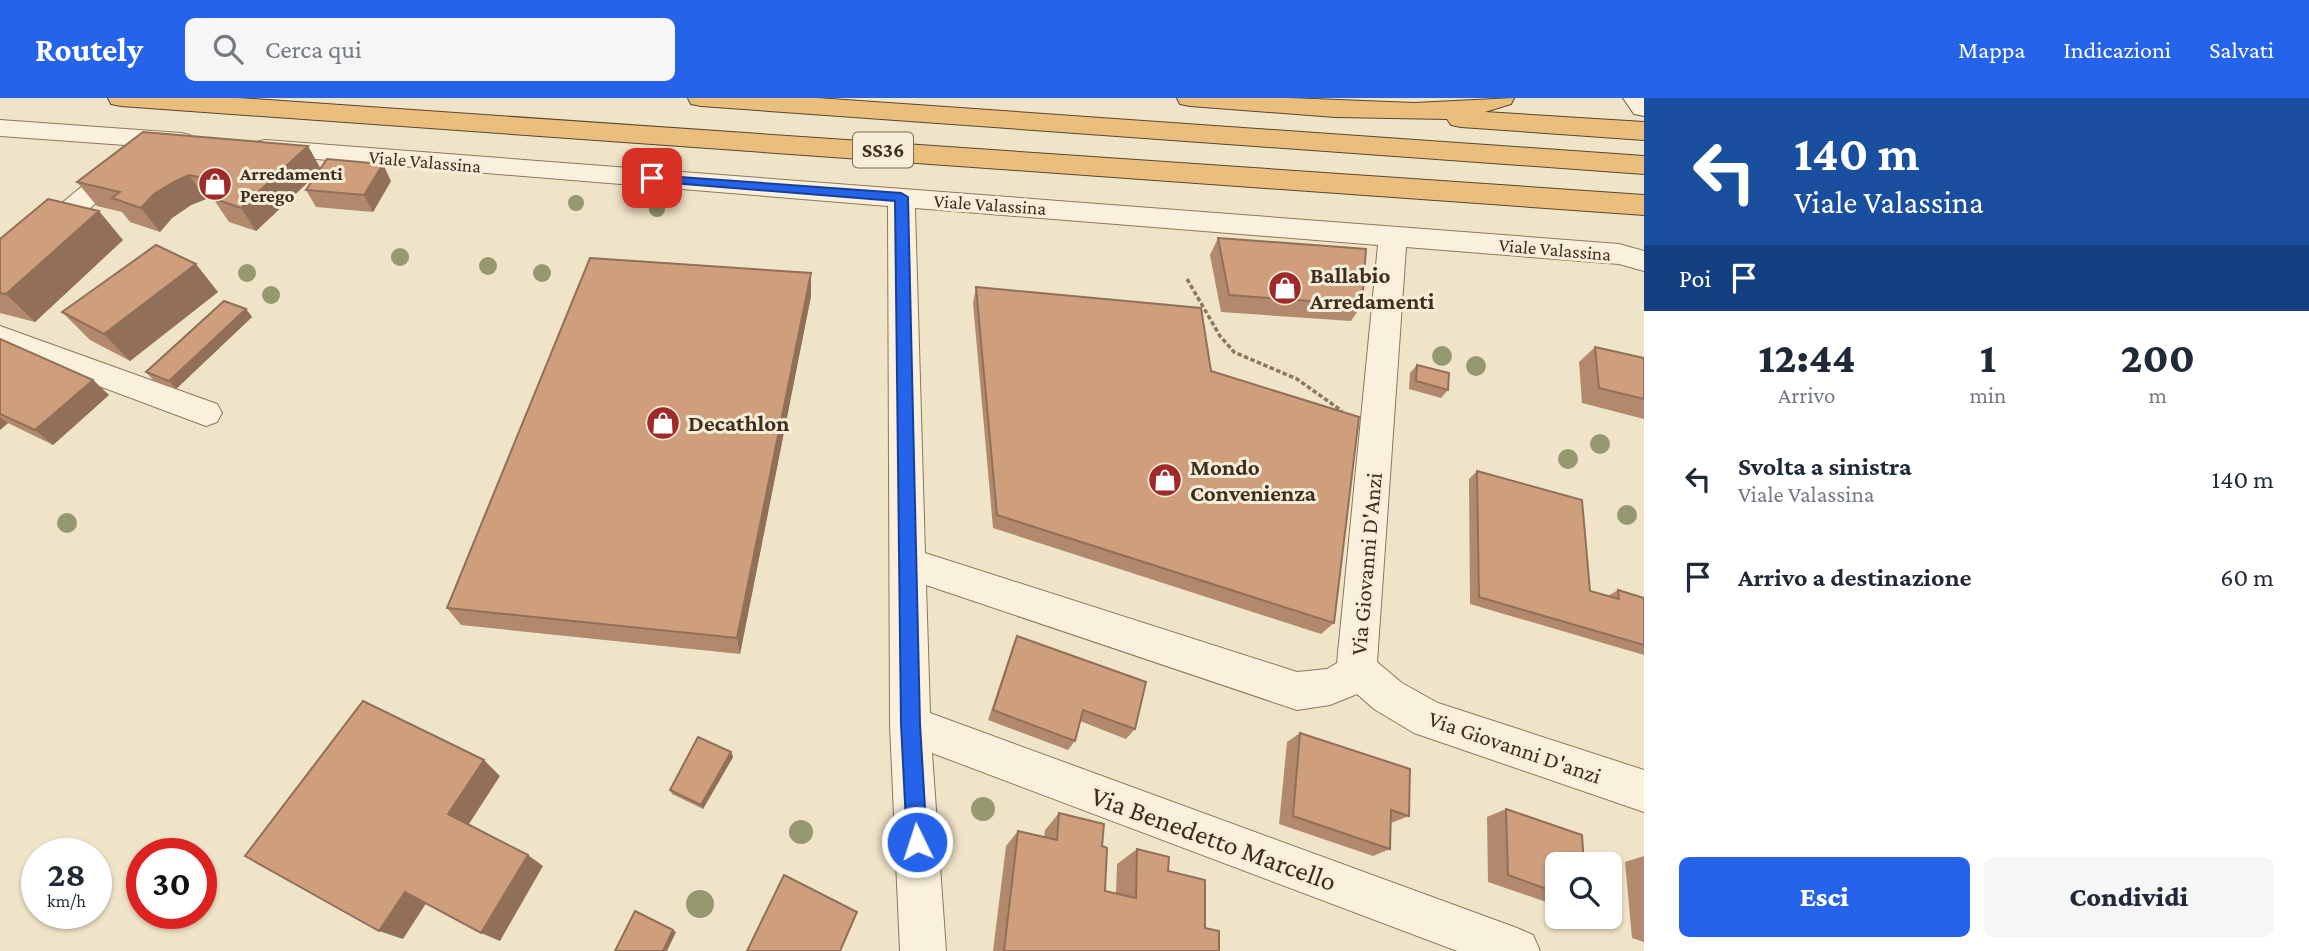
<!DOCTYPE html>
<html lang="it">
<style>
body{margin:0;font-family:"Crimson Pro",serif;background:#f6f6f7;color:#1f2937;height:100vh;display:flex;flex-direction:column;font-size:26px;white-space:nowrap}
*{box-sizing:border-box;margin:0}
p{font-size:23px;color:#747a83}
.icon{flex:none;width:38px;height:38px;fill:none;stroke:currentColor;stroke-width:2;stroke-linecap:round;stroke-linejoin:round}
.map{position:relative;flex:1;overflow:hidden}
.sheet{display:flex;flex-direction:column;background:#fff;width:665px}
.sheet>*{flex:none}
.top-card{background:#1a4fa0;color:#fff;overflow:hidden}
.fabs{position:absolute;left:1545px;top:754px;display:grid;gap:14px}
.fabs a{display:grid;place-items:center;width:77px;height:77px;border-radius:10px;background:#fff;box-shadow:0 2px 5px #0004;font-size:35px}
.speed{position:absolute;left:21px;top:740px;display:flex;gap:14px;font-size:35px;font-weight:700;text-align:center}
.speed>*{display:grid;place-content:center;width:91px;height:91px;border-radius:50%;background:#fff;box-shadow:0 2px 5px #0004;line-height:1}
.speed small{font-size:18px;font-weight:400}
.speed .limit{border:10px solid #d22;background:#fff;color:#111}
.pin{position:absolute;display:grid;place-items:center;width:60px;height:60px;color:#fff;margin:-30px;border-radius:14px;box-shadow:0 4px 10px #0006}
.me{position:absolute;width:77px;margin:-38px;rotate:356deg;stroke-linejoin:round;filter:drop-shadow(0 0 5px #0008)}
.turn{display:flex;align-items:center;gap:24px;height:147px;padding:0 35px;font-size:32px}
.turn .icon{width:91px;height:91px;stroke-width:2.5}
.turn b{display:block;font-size:49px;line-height:60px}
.then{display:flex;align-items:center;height:66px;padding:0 35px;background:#0003;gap:14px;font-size:26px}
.eta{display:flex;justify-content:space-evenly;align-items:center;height:119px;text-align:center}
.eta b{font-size:42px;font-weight:800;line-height:49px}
.action{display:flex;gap:14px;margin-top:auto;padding:14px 35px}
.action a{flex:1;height:80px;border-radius:10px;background:#2563eb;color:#fff;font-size:28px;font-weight:800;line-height:80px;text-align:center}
.action a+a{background:#f6f6f7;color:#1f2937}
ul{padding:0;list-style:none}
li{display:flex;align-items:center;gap:21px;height:98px;padding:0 35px}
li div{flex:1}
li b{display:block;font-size:26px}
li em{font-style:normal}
header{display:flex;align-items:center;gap:42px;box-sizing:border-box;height:98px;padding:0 35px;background:#2563eb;color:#fff}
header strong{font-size:33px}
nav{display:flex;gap:38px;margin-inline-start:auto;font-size:24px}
.search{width:490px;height:63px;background:#f6f6f7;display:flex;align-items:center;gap:18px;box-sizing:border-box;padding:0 24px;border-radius:10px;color:#747a83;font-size:26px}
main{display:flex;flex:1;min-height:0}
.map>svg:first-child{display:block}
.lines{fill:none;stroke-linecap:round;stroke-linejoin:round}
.minor-casing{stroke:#8d765c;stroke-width:2}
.secondary-casing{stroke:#6f573f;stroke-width:2}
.trunk-casing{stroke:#5b4430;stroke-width:2}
.path{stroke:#8d765c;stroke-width:3.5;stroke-dasharray:4.5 2.5;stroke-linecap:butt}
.minor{fill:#faf1dc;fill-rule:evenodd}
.secondary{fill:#faf1dc;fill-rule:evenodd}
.trunk{fill:#eabe7c;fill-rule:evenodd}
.tree{fill:#96986f}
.wall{fill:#b2896c}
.shaded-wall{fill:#916f58}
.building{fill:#cf9f7d;stroke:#916f58;stroke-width:2}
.route{fill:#2563eb;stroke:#184099;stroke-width:2}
.labels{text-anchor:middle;stroke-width:6;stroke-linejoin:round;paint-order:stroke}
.far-street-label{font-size:19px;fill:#3d2e20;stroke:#f7eed8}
.far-poi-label{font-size:19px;font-weight:bold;fill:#3d2e20;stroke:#f7eed8;text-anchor:start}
.shield{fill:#f7eed8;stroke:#756857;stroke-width:2}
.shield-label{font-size:21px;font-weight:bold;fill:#3d2e20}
.poi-label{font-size:23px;font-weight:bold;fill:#3d2e20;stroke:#f7eed8;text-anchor:start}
.street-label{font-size:23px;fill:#3d2e20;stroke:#f7eed8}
.near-street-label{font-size:28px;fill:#3d2e20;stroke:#f7eed8}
</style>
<header>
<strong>Routely</strong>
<div class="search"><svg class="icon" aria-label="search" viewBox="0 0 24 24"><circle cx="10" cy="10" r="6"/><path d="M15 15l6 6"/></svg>Cerca qui</div>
<nav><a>Mappa</a><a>Indicazioni</a><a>Salvati</a></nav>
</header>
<main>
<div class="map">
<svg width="1644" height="853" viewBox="0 0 1644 853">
<rect width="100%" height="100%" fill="#f0e4c8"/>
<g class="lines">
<g class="minor-casing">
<path id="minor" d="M 0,22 L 181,35 L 190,37 L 194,43 L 190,49 L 181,51 L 0,38 Z
M 265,42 L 1619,146 L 1644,153 L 1644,173 L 1619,166 L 1406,149 L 1377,564 L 1402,585 L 1438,605 L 1644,672 L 1644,714 L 1414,635 L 1374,611 L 1357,596 L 1330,607 L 1297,612 L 926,487 L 930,615 L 1517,830 L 1533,837 L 1540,853 L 1457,853 L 932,655 L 946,853 L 900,853 L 890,627 L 888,108 L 256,56 L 252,50 L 256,44 ZM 915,110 L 1378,147 L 1337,565 L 1327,571 L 1297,574 L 925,455 Z
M 123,60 L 132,62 L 136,68 L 132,74 L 10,179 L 0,182 L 0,156 L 114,62 Z
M 0,228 L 217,306 L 222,315 L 217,324 L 206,328 L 0,251 Z"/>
</g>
<g class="secondary-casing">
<path id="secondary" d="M 1623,0 L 1644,0 L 1644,18 L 1634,16 Z"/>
</g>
<g class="trunk-casing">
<path id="trunk" d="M 108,0 L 238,0 L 1644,97 L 1644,117 L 121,8 L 111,6 Z
M 688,0 L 817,0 L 1644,58 L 1644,76 L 701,8 L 691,6 Z
M 1177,0 L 1289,0 L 1414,5 L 1514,0 L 1511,6 L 1485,14 L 1644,24 L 1644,42 L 1461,29 L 1451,27 L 1447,21 L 1335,19 L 1190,8 L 1180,6 Z"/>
</g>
<path class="path" d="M 1187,181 L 1220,238 L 1234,254 L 1297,281 L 1342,313"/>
<use href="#minor" class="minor"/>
<use href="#secondary" class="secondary"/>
<use href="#trunk" class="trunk"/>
</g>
<g class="tree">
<circle cx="576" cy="105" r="8"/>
<circle cx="657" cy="111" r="8"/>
<circle cx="400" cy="159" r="9"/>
<circle cx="488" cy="168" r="9"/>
<circle cx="247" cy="175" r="9"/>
<circle cx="542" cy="175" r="9"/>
<circle cx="271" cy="197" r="9"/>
<circle cx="1442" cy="258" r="10"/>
<circle cx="1476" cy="268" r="10"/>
<circle cx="1600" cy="346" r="10"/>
<circle cx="1568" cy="361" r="10"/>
<circle cx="1627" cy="417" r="10"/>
<circle cx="67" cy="425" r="10"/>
<circle cx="983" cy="711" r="12"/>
<circle cx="801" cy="734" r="12"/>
<circle cx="700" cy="806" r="14"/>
</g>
<path class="wall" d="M 308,48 L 321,71 L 391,83 L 373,114 L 316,109 L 306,92 L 318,75 L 256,133 L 229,124 L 214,102 L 206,101 L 191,107 L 172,120 L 160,134 L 130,124 L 122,114 L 97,108 L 77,84 Z
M 1218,140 L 1362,207 L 1351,223 L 1221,214 L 1210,157 Z
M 0,141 L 123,142 L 35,224 L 0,215 Z
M 976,189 L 1334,525 L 1321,536 L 993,430 L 973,205 Z
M 218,194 L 130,263 L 90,242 L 62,214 Z
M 811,198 L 740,556 L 461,527 L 447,510 Z
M 246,211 L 252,219 L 176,291 L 153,282 L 146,274 Z
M 0,241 L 93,282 L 109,297 L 53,347 L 8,325 L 0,332 Z
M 1595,249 L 1644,260 L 1644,321 L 1582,305 L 1579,264 Z
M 1417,267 L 1448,292 L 1441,300 L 1409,291 L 1410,275 Z
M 1477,373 L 1590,493 L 1608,498 L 1618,492 L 1644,500 L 1644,557 L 1470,506 L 1469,381 Z
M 1017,538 L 1135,631 L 1126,641 L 1080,623 L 1075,643 L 1068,652 L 988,622 L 1012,550 Z
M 1300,635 L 1409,718 L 1391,725 L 1390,751 L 1373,758 L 1279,726 L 1287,644 Z
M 731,654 L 733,659 L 703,711 L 672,696 L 670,692 Z
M 1506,711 L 1558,766 L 1558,808 L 1488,784 L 1487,719 Z
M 1059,715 L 1102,748 L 1105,793 L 1116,796 L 1117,766 L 1137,751 L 1168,773 L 1205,830 L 1219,853 L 993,853 L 1006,748 L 1018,733 L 1044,739 L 1045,732 Z
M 1644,758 L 1644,844 L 1632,840 L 1625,764 Z"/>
<path class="shaded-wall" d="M 308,48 L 321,72 L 256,133 L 241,110 Z
M 383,66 L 391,83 L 373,114 L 364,97 Z
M 189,77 L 206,101 L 191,107 L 172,120 L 160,134 L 141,110 L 154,96 L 174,84 Z
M 99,113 L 123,142 L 35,224 L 6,196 Z
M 196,166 L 218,194 L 130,263 L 104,236 Z
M 811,175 L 811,198 L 740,556 L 737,540 Z
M 246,211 L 252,219 L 176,291 L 169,283 Z
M 93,282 L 109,297 L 53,347 L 35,332 Z
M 0,319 L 8,325 L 0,332 Z
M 731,654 L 733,659 L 703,711 L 701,707 Z
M 484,662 L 500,678 L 467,729 L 448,716 Z
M 528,757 L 543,768 L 500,843 L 481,835 Z
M 405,794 L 427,804 L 403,841 L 379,833 Z
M 673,832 L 676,834 L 667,853 L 663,853 Z"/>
<path class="building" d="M 143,34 L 308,48 L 241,110 L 212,100 L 221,89 L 218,83 L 189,77 L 174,84 L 154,96 L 141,110 L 112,100 L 120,94 L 77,84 Z
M 327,61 L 383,66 L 364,97 L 306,92 Z
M 48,101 L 99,113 L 6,196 L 0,195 L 0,141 Z
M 1218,140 L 1366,151 L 1362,207 L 1229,197 Z
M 156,147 L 196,166 L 104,236 L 62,214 Z
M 590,160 L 811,175 L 737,540 L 447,510 Z
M 976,189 L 1201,210 L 1211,273 L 1359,319 L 1334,525 L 997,417 Z
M 224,203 L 246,211 L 169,283 L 146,274 Z
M 0,241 L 93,282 L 35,332 L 0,316 Z
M 1595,249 L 1644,260 L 1644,301 L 1599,290 Z
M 1417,267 L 1449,275 L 1448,292 L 1416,283 Z
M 1477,373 L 1582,402 L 1590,493 L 1619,501 L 1618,492 L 1644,500 L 1644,547 L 1479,499 Z
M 1017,538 L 1146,584 L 1135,631 L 1083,612 L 1075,643 L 993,612 Z
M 363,603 L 484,662 L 448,716 L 528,757 L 481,835 L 405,794 L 379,833 L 245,758 Z
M 1300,635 L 1410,671 L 1409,718 L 1391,712 L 1390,751 L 1293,718 Z
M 698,639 L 731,654 L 701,707 L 670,692 Z
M 1506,711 L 1582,737 L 1584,766 L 1558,766 L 1558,795 L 1508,777 Z
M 1059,715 L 1104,726 L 1102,748 L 1107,750 L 1105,793 L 1136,800 L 1137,751 L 1169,759 L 1168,773 L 1205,782 L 1205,830 L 1219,833 L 1219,853 L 1004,853 L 1018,733 L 1057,742 Z
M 784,777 L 857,814 L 840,853 L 747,853 Z
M 635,813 L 673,832 L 663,853 L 615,853 Z"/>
<path class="route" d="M 652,77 L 901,95 L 908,99 L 920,626 L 927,744 L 924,751 L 917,753 L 910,751 L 907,744 L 901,626 L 895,103 L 648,83 L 648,78 Z"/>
<defs>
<g id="shop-disc" transform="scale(1.75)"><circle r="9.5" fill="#9e2a2b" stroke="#f7eed8"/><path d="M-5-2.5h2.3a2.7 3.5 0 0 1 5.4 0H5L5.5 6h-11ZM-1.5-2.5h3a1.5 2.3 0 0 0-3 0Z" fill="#fff"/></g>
</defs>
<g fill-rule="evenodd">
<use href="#shop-disc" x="215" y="86"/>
<use href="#shop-disc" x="1285" y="190"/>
<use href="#shop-disc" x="663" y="325"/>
<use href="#shop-disc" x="1165" y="382"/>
</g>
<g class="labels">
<g class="far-street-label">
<text transform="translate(425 63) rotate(5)" y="7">Viale Valassina</text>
<text transform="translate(990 106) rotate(4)" y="7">Viale Valassina</text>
<text transform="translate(1555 151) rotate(5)" y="7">Viale Valassina</text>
</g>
<g class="far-poi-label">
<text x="240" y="82">Arredamenti<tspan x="240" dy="22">Perego</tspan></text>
</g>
<rect class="shield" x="853" y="34.5" width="60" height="35" rx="5"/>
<g class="shield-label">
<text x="883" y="59">SS36</text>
</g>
<g class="poi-label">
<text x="1310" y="185">Ballabio<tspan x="1310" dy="26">Arredamenti</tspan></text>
<text x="688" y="333">Decathlon</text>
<text x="1190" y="377">Mondo<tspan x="1190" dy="26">Convenienza</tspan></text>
</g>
<g class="street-label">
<text transform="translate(1366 466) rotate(-85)" y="8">Via Giovanni D'Anzi</text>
<text transform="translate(1515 649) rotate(19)" y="8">Via Giovanni D'anzi</text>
</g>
<g class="near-street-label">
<text transform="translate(1214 740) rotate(20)" y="10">Via Benedetto Marcello</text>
</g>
</g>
</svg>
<div class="fabs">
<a><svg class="icon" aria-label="search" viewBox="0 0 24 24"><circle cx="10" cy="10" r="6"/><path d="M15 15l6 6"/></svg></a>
</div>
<div class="speed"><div>28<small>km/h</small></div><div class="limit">30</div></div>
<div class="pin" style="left:652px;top:80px;background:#d93025"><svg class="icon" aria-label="arrive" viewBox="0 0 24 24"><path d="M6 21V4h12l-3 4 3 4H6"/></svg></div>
<svg class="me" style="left:917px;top:744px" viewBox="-20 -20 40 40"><circle r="17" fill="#2563eb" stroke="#fff" stroke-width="3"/><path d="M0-11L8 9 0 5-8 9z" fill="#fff"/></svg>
</div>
<section class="sheet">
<div class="top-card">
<div class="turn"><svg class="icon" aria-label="left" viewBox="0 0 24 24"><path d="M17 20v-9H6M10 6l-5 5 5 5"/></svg><div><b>140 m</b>Viale Valassina</div></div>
<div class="then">Poi<svg class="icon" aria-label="arrive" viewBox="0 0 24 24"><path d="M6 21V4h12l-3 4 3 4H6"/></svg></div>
</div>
<div class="eta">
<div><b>12:44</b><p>Arrivo</p></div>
<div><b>1</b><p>min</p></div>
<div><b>200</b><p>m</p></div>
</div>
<ul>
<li><svg class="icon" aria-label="left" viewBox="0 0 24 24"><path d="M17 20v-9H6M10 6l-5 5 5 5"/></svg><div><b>Svolta a sinistra</b><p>Viale Valassina</p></div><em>140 m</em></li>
<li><svg class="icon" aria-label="arrive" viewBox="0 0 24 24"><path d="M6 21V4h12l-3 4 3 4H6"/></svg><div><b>Arrivo a destinazione</b></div><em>60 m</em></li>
</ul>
<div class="action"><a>Esci</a><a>Condividi</a></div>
</section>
</main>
